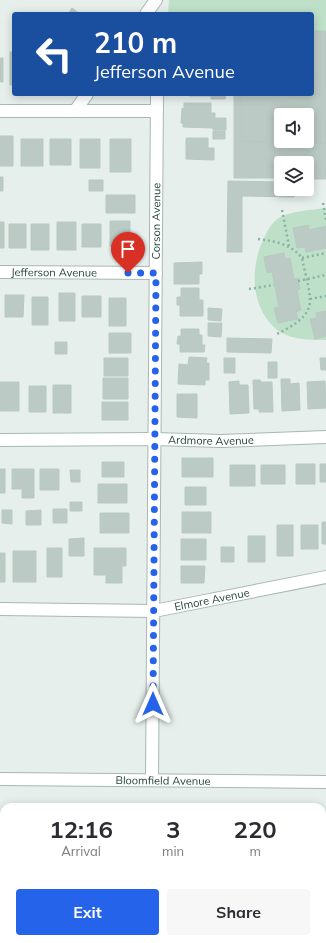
<!DOCTYPE html>
<style>
body{margin:0;font-family:Mulish,sans-serif;background:#f7f7f7;color:#2b2b33;height:100vh;display:flex;flex-direction:column;font-size:15px;white-space:nowrap}
*{box-sizing:border-box;margin:0}
p{font-size:13px;color:#7c7c81}
.icon{flex:none;width:22px;height:22px;fill:none;stroke:currentColor;stroke-width:2;stroke-linecap:round;stroke-linejoin:round}
.map{position:relative;flex:1;overflow:hidden}
.panel{position:absolute;left:0px;top:803px;width:326px;height:140px;display:flex;flex-direction:column;background:#fff;border-radius:12px 12px 0 0;box-shadow:0 2px 10px #0003}
.panel>*{flex:none}
.top-card{position:absolute;left:12px;top:12px;width:302px;height:84px;border-radius:4px;box-shadow:0 2px 10px #0003;background:#1a4fa0;color:#fff;overflow:hidden}
.fabs{position:absolute;left:274px;top:108px;display:grid;gap:8px}
.fabs a{display:grid;place-items:center;width:40px;height:40px;border-radius:4px;background:#fff;box-shadow:0 2px 10px #0003;font-size:20px}
.pin{position:absolute;display:grid;place-items:center;width:34px;height:34px;color:#fff;margin:-41px -17px;border-radius:50% 50% 50% 0;rotate:-45deg;box-shadow:0 0 4px #0007}
.pin .icon{rotate:45deg}
.me{position:absolute;width:44px;margin:-22px;rotate:0deg;stroke-linejoin:round;filter:drop-shadow(0 0 3px #0008)}
.turn{display:flex;align-items:center;gap:14px;height:84px;padding:0 16px;font-size:18px}
.turn .icon{width:52px;height:52px;stroke-width:2.5}
.turn b{display:block;font-size:28px;line-height:34px}
.eta{display:flex;justify-content:space-evenly;align-items:center;height:68px;text-align:center}
.eta b{font-size:24px;font-weight:700;line-height:28px}
.button{display:flex;gap:8px;margin-top:auto;padding:8px 16px}
.button a{flex:1;height:46px;border-radius:4px;background:#2563eb;color:#fff;font-size:16px;font-weight:700;line-height:46px;text-align:center}
.button a+a{background:#f7f7f7;color:#2b2b33}
.map>svg:first-child{display:block}
.green{fill:#bfe0c8}
.building{fill:#bbcac4;stroke:#b8c9c2;fill-rule:evenodd}
.lines{fill:none;stroke-linecap:round;stroke-linejoin:round}
.minor-casing{stroke:#a8b8b2;stroke-width:14}
.major-casing{stroke:#c2cac8;stroke-width:14}
.path{stroke:#86b3a5;stroke-width:2.5;stroke-dasharray:2 3;stroke-linecap:butt}
.minor{stroke:#fff;stroke-width:12}
.major{stroke:#6aa596;stroke-width:12}
.route{stroke:#2563eb;stroke-width:7;stroke-dasharray:0 12.6}
.labels{text-anchor:middle;stroke-width:4;stroke-linejoin:round;paint-order:stroke}
.street-label{font-size:11px;fill:#24423a;stroke:#f7fbf9}
</style>
<div class="map">
<svg width="326" height="943" viewBox="0 0 326 943">
<rect width="100%" height="100%" fill="#e6efeb"/>
<path class="green" d="M 169,0 L 326,0 L 326,31 L 312,31 L 312,14 L 168,14 Z
M 326,208 L 326,340 C 310,340 289,340 276,329 C 250,307 250,266 264,238 C 267,232 270,225 276,220 C 287,211 312,210 326,208 Z"/>
<path class="building" d="M 72,8 L 80,14 L 68,14 Z
M 312,31 L 326,31 L 326,78 L 312,78 Z
M 10,52 L 14,52 L 14,85 L 10,85 Z
M 0,58 L 3,58 L 3,82 L 0,82 Z
M 312,78 L 326,78 L 326,143 L 241,142 L 241,94 L 312,94 ZM 281,115 L 307,115 L 307,141 L 281,141 Z
M 189,94 L 226,94 L 225,99 L 211,99 L 211,96 L 189,96 Z
M 234,94 L 241,94 L 241,142 L 326,143 L 326,179 L 307,179 L 307,163 L 281,163 L 281,178 L 234,178 Z
M 184,103 L 211,103 L 211,113 L 215,113 L 215,118 L 226,118 L 226,130 L 213,130 L 213,128 L 183,127 L 183,123 L 181,123 L 182,108 L 184,109 Z
M 213,131 L 225,131 L 225,139 L 213,139 Z
M 0,136 L 13,136 L 13,166 L 0,166 Z
M 186,138 L 208,138 L 208,148 L 214,148 L 214,160 L 186,159 Z
M 21,139 L 43,139 L 43,166 L 21,166 Z
M 50,139 L 71,139 L 71,165 L 50,165 Z
M 80,139 L 100,139 L 100,168 L 80,168 Z
M 110,139 L 131,139 L 131,172 L 110,172 Z
M 0,177 L 3,177 L 3,191 L 0,191 Z
M 89,180 L 103,180 L 103,191 L 89,191 Z
M 228,181 L 281,182 L 281,189 L 294,189 L 294,197 L 242,196 L 242,252 L 227,252 Z
M 106,195 L 135,195 L 135,213 L 106,213 Z
M 110,221 L 130,221 L 130,246 L 110,246 Z
M 0,222 L 4,222 L 4,248 L 0,248 Z
M 57,222 L 76,222 L 76,250 L 57,250 Z
M 9,224 L 26,224 L 26,248 L 9,248 Z
M 31,224 L 49,224 L 49,250 L 31,250 Z
M 82,224 L 101,224 L 101,247 L 82,247 Z
M 309,225 L 309,230 L 326,226 L 326,248 L 306,252 L 305,247 L 297,248 L 293,228 Z
M 284,253 L 285,259 L 290,258 L 294,279 L 298,278 L 300,289 L 297,290 L 301,310 L 296,312 L 298,319 L 278,323 L 274,308 L 279,307 L 272,272 L 267,273 L 264,257 Z
M 202,262 L 202,274 L 199,274 L 199,284 L 174,284 L 174,263 Z
M 181,288 L 199,288 L 199,300 L 203,300 L 203,316 L 180,316 L 180,305 L 177,305 L 177,297 L 181,297 Z
M 59,293 L 75,293 L 75,321 L 59,321 Z
M 5,295 L 24,295 L 23,317 L 5,317 Z
M 82,296 L 101,296 L 101,317 L 82,317 Z
M 32,297 L 48,297 L 48,325 L 32,325 Z
M 109,298 L 126,298 L 126,326 L 109,326 Z
M 208,308 L 222,309 L 221,321 L 208,320 Z
M 326,311 L 326,336 L 315,339 L 310,319 L 317,318 L 316,313 Z
M 208,323 L 222,323 L 221,337 L 208,336 Z
M 181,329 L 199,329 L 199,335 L 202,335 L 202,345 L 205,345 L 204,352 L 180,352 L 180,344 L 177,344 L 178,336 L 181,336 Z
M 109,333 L 131,333 L 131,353 L 109,353 Z
M 227,338 L 272,339 L 271,353 L 227,352 Z
M 55,342 L 67,342 L 67,354 L 55,354 Z
M 189,357 L 207,358 L 206,363 L 209,363 L 209,380 L 205,380 L 205,385 L 178,384 L 179,364 L 188,365 Z
M 104,358 L 128,358 L 128,376 L 104,376 Z
M 224,358 L 235,358 L 235,373 L 224,373 Z
M 320,358 L 326,358 L 326,370 L 321,370 Z
M 268,362 L 277,362 L 277,378 L 268,378 Z
M 103,378 L 128,378 L 128,399 L 103,399 Z
M 281,379 L 290,379 L 290,384 L 299,383 L 300,410 L 282,411 Z
M 253,380 L 260,380 L 261,382 L 272,382 L 273,412 L 259,412 L 259,409 L 254,409 Z
M 239,381 L 239,385 L 248,385 L 249,413 L 230,414 L 229,382 Z
M 325,381 L 326,408 L 308,409 L 307,382 Z
M 0,382 L 19,382 L 19,411 L 0,411 Z
M 53,385 L 71,385 L 71,413 L 53,413 Z
M 29,386 L 46,386 L 46,412 L 29,412 Z
M 177,394 L 197,394 L 197,418 L 177,417 Z
M 102,402 L 128,402 L 128,420 L 102,420 Z
M 182,458 L 213,458 L 213,477 L 182,477 Z
M 102,462 L 124,462 L 124,477 L 102,477 Z
M 296,464 L 315,464 L 315,484 L 296,484 Z
M 320,464 L 326,464 L 326,482 L 320,482 Z
M 230,465 L 255,465 L 255,486 L 230,486 Z
M 261,465 L 285,465 L 285,484 L 261,484 Z
M 0,469 L 5,469 L 5,493 L 0,493 Z
M 12,469 L 34,469 L 34,498 L 22,498 L 22,489 L 12,489 Z
M 40,469 L 59,469 L 59,490 L 40,490 Z
M 70,470 L 80,470 L 80,482 L 71,482 Z
M 98,484 L 127,484 L 127,503 L 98,503 Z
M 185,487 L 206,487 L 206,505 L 185,505 Z
M 70,502 L 82,502 L 82,511 L 70,511 Z
M 53,509 L 67,509 L 67,523 L 53,523 Z
M 2,510 L 12,510 L 12,524 L 2,523 Z
M 41,510 L 41,525 L 26,525 L 26,511 Z
M 182,512 L 211,512 L 211,533 L 182,533 Z
M 100,513 L 129,513 L 129,533 L 100,533 Z
M 322,522 L 326,522 L 326,544 L 322,544 Z
M 277,525 L 293,525 L 293,556 L 277,556 Z
M 301,525 L 318,525 L 318,549 L 301,549 Z
M 248,536 L 265,536 L 265,562 L 248,562 Z
M 84,538 L 84,556 L 69,556 L 69,539 Z
M 181,539 L 206,539 L 206,560 L 181,560 Z
M 221,547 L 234,547 L 234,562 L 221,562 Z
M 47,548 L 62,548 L 62,577 L 47,577 Z
M 94,548 L 126,548 L 126,566 L 122,566 L 122,583 L 106,583 L 106,575 L 94,575 Z
M 13,551 L 36,551 L 36,582 L 13,582 Z
M 0,553 L 5,553 L 5,582 L 0,582 Z
M 181,566 L 205,566 L 204,583 L 181,583 Z
M 26,804 L 43,804 L 43,807 L 26,807 Z
M 55,804 L 71,804 L 71,807 L 55,807 Z
M 0,828 L 4,832 L 4,850 L 0,846 Z
M 94,939 L 110,939 L 110,942 L 90,943 Z
M 132,939 L 149,939 L 149,943 L 132,943 Z
M 154,939 L 171,939 L 171,943 L 154,943 Z
M 176,939 L 193,939 L 193,943 L 176,943 Z
M 200,939 L 220,939 L 220,943 L 200,943 Z
M 231,939 L 247,939 L 247,943 L 231,943 Z
M 289,939 L 310,939 L 310,943 L 289,943 Z"/>
<g class="lines">
<g class="minor-casing">
<g id="minor">
<path d="M 146,14 L 156,0"/>
<path d="M 0,111 L 157,111"/>
<path d="M 75,111 L 87,94"/>
<path id="s1" d="M 0,272 L 156,273"/>
<path id="s2" d="M 0,440 L 155,439 L 221,441 L 326,437"/>
<path id="s3" d="M 0,609 L 154,611 L 326,577"/>
<path id="s4" d="M 0,779 L 326,782"/>
<path id="s5" d="M 152,780 L 157,94"/>
</g>
</g>
<g class="major-casing">
<path id="major" d="M 0,888 L 4,892
M 53,939 L 57,943"/>
</g>
<path class="path" d="M 323,203 L 326,220
M 282,210 L 289,246
M 258,239 C 275,241 291,244 302,258 C 311,303 322,312 275,335
M 302,258 L 326,253
M 298,281 L 326,275
M 249,289 L 274,285
M 310,299 L 326,296"/>
<use href="#minor" class="minor"/>
<use href="#major" class="major"/>
</g>
<g class="lines">
<path class="route" d="M 128,273 L 156,273 L 153,704"/>
</g>
<g class="labels">
<g class="street-label">
<text dy="4" stroke="none"><textPath href="#s5" startOffset="559">Corson Avenue</textPath></text>
<text dy="4" stroke="none"><textPath href="#s1" startOffset="54">Jefferson Avenue</textPath></text>
<text dy="4" stroke="none"><textPath href="#s2" startOffset="211">Ardmore Avenue</textPath></text>
<text dy="4" stroke="none"><textPath href="#s3" startOffset="213">Elmore Avenue</textPath></text>
<text dy="4" stroke="none"><textPath href="#s4" startOffset="163">Bloomfield Avenue</textPath></text>
</g>
</g>
</svg>
<div class="fabs">
<a><svg class="icon" aria-label="sound" viewBox="0 0 24 24"><path d="M4 9h4l5-4v14l-5-4H4zM17 9q2 3 0 6"/></svg></a>
<a><svg class="icon" aria-label="layers" viewBox="0 0 24 24"><path d="M12 4l9 5-9 5-9-5zM3 14l9 5 9-5"/></svg></a>
</div>
<div class="pin" style="left:128px;top:273px;background:#d93025"><svg class="icon" aria-label="arrive" viewBox="0 0 24 24"><path d="M6 21V4h12l-3 4 3 4H6"/></svg></div>
<svg class="me" style="left:153px;top:704px" viewBox="-20 -20 40 40"><path d="M0-17L14 15 0 8-14 15z" fill="#2563eb" stroke="#fff" stroke-width="4"/></svg>
<div class="top-card">
<div class="turn"><svg class="icon" aria-label="left" viewBox="0 0 24 24"><path d="M17 20v-9H6M10 6l-5 5 5 5"/></svg><div><b>210 m</b>Jefferson Avenue</div></div>
</div>
<section class="panel">
<div class="eta">
<div><b>12:16</b><p>Arrival</p></div>
<div><b>3</b><p>min</p></div>
<div><b>220</b><p>m</p></div>
</div>
<div class="button"><a>Exit</a><a>Share</a></div>
</section>
</div>
